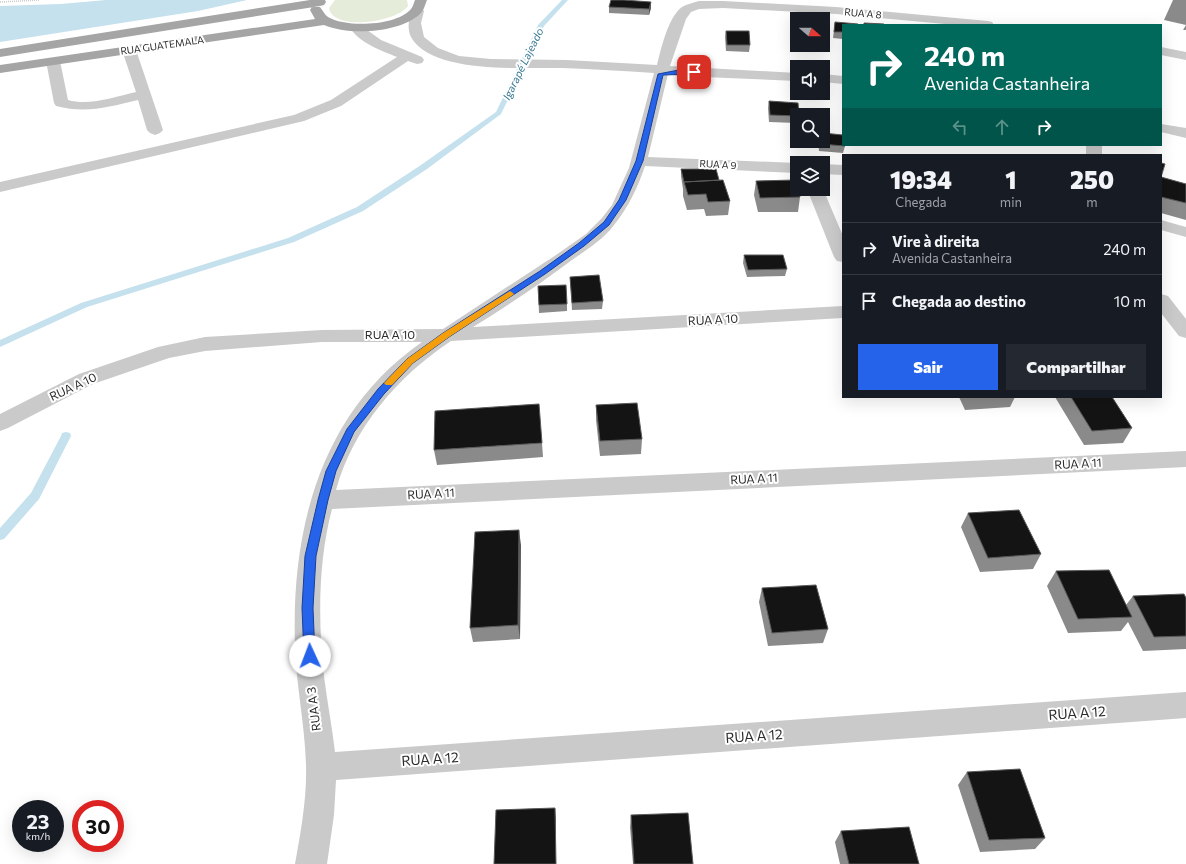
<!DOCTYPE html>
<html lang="pt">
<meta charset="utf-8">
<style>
body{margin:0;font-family:Commissioner,sans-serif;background:#242831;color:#f1f3f6;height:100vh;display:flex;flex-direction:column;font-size:15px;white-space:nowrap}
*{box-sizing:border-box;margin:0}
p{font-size:13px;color:#9ea1a6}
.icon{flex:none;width:22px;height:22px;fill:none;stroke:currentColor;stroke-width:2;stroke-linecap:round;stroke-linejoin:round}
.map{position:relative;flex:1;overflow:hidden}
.drawer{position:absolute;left:842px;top:154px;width:320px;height:244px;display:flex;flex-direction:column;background:#171b24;border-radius:0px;box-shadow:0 4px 16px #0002}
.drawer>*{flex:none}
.guide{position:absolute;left:842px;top:24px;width:320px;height:122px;border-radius:0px;box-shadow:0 4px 16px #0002;background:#00695c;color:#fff;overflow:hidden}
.needle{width:26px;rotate:110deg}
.tools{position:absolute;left:790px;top:12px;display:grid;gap:8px}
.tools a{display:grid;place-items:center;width:40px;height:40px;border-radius:0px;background:#171b24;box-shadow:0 4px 16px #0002;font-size:20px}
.speed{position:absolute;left:12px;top:800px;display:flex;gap:8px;font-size:20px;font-weight:700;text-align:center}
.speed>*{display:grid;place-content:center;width:52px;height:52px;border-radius:50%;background:#171b24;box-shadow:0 4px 16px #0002;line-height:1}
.speed small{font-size:10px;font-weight:400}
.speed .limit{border:6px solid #d22;background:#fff;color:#111}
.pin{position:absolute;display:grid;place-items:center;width:34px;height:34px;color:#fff;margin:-17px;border-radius:8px;box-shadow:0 2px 6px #0006}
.me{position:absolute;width:44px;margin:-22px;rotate:358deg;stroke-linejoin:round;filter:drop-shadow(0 0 3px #0008)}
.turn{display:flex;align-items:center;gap:14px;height:84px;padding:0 16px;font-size:18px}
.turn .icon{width:52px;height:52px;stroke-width:2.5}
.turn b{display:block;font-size:28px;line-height:34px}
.lanes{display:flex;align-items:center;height:38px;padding:0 16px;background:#0003;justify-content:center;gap:20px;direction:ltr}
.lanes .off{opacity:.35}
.eta{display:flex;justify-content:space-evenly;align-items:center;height:68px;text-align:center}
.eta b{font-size:24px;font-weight:800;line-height:28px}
.action{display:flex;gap:8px;margin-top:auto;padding:8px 16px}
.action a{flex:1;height:46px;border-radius:0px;background:#2563eb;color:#fff;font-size:16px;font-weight:800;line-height:46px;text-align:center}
.action a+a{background:#242831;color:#f1f3f6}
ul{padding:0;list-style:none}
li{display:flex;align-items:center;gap:12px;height:52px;padding:0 16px;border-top:1px solid #363941}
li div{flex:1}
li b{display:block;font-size:15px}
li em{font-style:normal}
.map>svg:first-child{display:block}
.green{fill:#e5ecd9}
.water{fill:#c4e1ed}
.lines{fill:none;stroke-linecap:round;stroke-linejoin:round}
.stream{fill:#c4e1ed;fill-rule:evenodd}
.path{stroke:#cacaca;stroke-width:1.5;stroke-dasharray:1 1;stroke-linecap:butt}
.minor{fill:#cacaca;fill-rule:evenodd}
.major{fill:#a5a5a5;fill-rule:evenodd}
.wall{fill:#8a8a8a}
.shaded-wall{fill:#5a5a5a}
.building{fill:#141414;stroke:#5a5a5a}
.route{fill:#2563eb;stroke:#184099}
.slow{fill:#f59e0b}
.labels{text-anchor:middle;stroke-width:4;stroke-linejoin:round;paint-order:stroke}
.far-street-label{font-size:10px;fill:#2d2d2d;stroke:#fff}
.far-water-label{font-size:11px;font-style:italic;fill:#377893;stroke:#fff}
.street-label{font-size:12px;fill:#2d2d2d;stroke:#fff}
.near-street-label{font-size:14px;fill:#2d2d2d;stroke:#fff}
</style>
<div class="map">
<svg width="1186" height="864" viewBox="0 0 1186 864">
<rect width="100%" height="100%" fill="#fff"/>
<path class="green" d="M 335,0 L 407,0 L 408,6 C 397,22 333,32 329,8 Z"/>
<path class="water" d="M 106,0 L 247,0 L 198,11 L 0,42 L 0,6 L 61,4 Z"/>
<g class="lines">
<path class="stream" d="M 562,0 L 568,0 L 544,26 L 501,114 L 427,169 L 363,211 L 294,242 L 87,307 L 0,347 L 0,340 L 81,303 L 288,238 L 357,207 L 421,165 L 496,112 L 538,25 Z
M 66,432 L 70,433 L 71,436 L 39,499 L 4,539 L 0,540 L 0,528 L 31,493 L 61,436 L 62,433 Z"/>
<path class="path" d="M 0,2 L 40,0"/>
<path class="minor" d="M 699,1 L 723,1 L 836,7 L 988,21 L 992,22 L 994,25 L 956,25 L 836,14 L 723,8 L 699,9 L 691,12 L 686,19 L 670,66 L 797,73 L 797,81 L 679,76 L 668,74 L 648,157 L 797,163 L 797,173 L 645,166 C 638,187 628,208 614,225 C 603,240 586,250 572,260 C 540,284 507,306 473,327 L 843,306 L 843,318 L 451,341 C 398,376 353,428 336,490 L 1186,451 L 1186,467 L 332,509 C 318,562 318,621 324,676 C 327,701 332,726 335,752 L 1186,692 L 1186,718 L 336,780 L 334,815 L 327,864 L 295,864 C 301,831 307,798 306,765 C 305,725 296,685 295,645 C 291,528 321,412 422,342 L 322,342 L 205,351 L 169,358 L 93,384 L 8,428 L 0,431 L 0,414 L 79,374 L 158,347 L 205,337 L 322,330 L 443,329 L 556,255 L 586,234 L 602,218 L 612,205 L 629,168 L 654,73 C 624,71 594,69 563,68 C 525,67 432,75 411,37 C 407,29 408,16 414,8 L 422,8 L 424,11 L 421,23 L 424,37 L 438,48 L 459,56 L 491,59 L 567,60 L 657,65 C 661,49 668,17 682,7 C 687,4 693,3 699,1 Z
M 356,24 L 360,25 L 381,40 L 422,57 L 424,60 L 422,63 L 417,64 L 408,61 L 341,106 L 304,121 L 0,192 L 0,182 L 294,115 L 331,100 L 397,57 C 380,50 360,43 350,28 L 352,25 Z
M 129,46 L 134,47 L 136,50 L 163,130 L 160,133 L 155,135 L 150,133 L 147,130 L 138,100 C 108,107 86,114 56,106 L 54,103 L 46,61 L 48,58 L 58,58 L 60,61 L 68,100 C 90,106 114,97 136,92 L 122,50 L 124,47 Z
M 1161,47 L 1186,52 L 1186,60 L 1161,55 Z
M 823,74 L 843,76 L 843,84 L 823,82 Z
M 1161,124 L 1186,128 L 1186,138 L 1161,132 Z
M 1086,145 L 1102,145 L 1102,155 L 1086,155 Z
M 823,164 L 843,165 L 843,175 L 823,174 Z
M 807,189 L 823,189 L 843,236 L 843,262 L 837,261 L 834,257 Z
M 1161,220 L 1186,227 L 1186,237 L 1161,230 Z
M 1161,294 L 1168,296 L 1186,319 L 1186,338 L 1179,336 L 1161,313 Z"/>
<path class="major" d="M 310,0 L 325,0 L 326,2 L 324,5 L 320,6 L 0,57 L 0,49 Z
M 415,0 L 427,0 C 425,5 424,10 420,14 C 399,33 350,36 324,25 L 0,73 L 0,65 L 315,19 L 310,10 L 312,7 L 320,7 C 323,11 325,15 328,17 C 346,28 397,26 411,9 C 413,7 414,2 415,0 Z"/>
</g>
<path class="wall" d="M 1173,0 L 1186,0 L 1186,30 L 1183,30 L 1186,25 L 1164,20 Z
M 651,2 L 651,8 L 649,15 L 609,13 L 609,7 Z
M 823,19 L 829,31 L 827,38 L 823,37 Z
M 835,22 L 843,25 L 843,39 L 833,38 Z
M 726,31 L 750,45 L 749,52 L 726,51 L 725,37 Z
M 769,101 L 797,115 L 797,123 L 769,122 L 768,108 Z
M 818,141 L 823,141 L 845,146 L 843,153 L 819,151 Z
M 681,169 L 719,180 L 730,201 L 728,215 L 706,216 L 704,209 L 687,210 L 683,196 L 683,189 L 681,176 Z
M 1161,177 L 1186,184 L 1186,220 L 1161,213 Z
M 756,181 L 800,197 L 798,212 L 758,212 L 754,195 Z
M 744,255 L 787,269 L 785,276 L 747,277 L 743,263 Z
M 570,277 L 603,301 L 602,309 L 572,310 Z
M 538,286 L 567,304 L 567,311 L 539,313 Z
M 959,397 L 1015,397 L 1010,407 L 965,410 Z
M 1055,397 L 1112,397 L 1132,428 L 1123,443 L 1084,445 Z
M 596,405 L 642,439 L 641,454 L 600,456 L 596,420 Z
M 542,443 L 543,457 L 437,465 L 434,450 Z
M 968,513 L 1041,554 L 1033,569 L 980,572 L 961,527 Z
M 521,545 L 520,639 L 473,642 L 470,628 Z
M 1056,571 L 1126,605 L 1133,596 L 1186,598 L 1186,649 L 1143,651 L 1128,622 L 1121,631 L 1068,633 L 1047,586 Z
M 762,588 L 828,629 L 823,643 L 768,646 L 759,602 Z
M 967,772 L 1045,838 L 1035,849 L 980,852 L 958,785 Z
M 631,815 L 693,864 L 633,864 L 630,827 Z
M 841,831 L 919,864 L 840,864 L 835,842 Z"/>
<path class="shaded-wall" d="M 651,2 L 651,8 L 649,15 L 649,9 Z
M 519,530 L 521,545 L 520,639 L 518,625 Z
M 555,808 L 556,819 L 556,864 Z"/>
<path class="building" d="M 611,0 L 624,0 L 651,2 L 649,9 L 609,7 Z
M 808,17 L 829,18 L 829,31 L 823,31 L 823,19 L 808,19 Z
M 835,22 L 858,24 L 858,25 L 843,25 L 843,32 L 834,32 Z
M 864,23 L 884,24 L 884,25 L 864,25 Z
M 726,31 L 749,31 L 750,45 L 727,45 Z
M 769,101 L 798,103 L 799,115 L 797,115 L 797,116 L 770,115 Z
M 823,133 L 843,135 L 843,145 L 845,145 L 845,146 L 820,144 L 820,141 L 823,141 Z
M 1161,163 L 1165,164 L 1161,177 Z
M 681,169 L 716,169 L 719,180 L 684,182 Z
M 1161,177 L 1186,184 L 1186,203 L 1161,197 Z
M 723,180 L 730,201 L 708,202 L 706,194 L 688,195 L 684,182 Z
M 795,180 L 800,197 L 760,198 L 756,181 Z
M 744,255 L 783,255 L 787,269 L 748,270 Z
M 599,275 L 603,301 L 572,303 L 570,277 Z
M 566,285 L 567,304 L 539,305 L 538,286 Z
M 1071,397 L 1112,397 L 1132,428 L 1092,431 Z
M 637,403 L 642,439 L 600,441 L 596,405 Z
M 539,404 L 542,443 L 434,450 L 435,411 Z
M 1019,510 L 1041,554 L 988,558 L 968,513 Z
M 519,530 L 518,625 L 470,628 L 475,532 Z
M 1109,570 L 1132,617 L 1078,619 L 1056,571 Z
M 816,585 L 828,629 L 772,633 L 762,588 Z
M 1184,594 L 1186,598 L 1186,636 L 1154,637 L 1133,596 Z
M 1020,769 L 1045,838 L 989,840 L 967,772 Z
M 555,808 L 556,864 L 494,864 L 496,810 Z
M 688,813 L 693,864 L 634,864 L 631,815 Z
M 909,827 L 919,864 L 849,864 L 841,831 Z"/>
<path class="route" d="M 679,70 L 694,71 L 697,72 L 694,74 L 663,75 L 643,161 L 626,200 L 609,225 L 584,246 L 545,274 L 449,337 L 413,363 L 384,394 L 354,432 L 336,471 L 328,500 L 316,556 L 313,608 L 315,656 L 313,660 L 310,661 L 306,660 L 304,656 L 302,608 L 305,556 L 318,500 L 326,471 L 347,429 L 378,389 L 407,359 L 443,333 L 540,271 L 579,243 L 604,222 L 619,200 L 636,161 L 658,74 Z"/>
<path class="slow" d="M 510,291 L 514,294 L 513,295 L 449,337 L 413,363 L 392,385 L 386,385 L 384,383 L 386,381 L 407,359 L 443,333 Z"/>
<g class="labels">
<g class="far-street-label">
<text transform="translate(863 13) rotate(5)" y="4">RUA A 8</text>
<text transform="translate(162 45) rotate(-8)" y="4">RUA GUATEMALA</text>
<text transform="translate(718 164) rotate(3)" y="4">RUA A 9</text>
</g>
<g class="far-water-label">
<text transform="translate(523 64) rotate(-64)" y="4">Igarapé Lajeado</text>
</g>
<g class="street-label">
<text transform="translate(713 320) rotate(-3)" y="4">RUA A 10</text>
<text x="390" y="339">RUA A 10</text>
<text transform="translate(73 387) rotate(-25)" y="4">RUA A 10</text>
<text transform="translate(1078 464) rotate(-3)" y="4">RUA A 11</text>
<text transform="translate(754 479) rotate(-3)" y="4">RUA A 11</text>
<text transform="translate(431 494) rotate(-3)" y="4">RUA A 11</text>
<text transform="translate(314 709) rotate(-97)" y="4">RUA A 3</text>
</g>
<g class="near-street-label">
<text transform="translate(1077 713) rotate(-4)" y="5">RUA A 12</text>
<text transform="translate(754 736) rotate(-4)" y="5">RUA A 12</text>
<text transform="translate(430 759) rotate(-4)" y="5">RUA A 12</text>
</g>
</g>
</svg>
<div class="tools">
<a><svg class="needle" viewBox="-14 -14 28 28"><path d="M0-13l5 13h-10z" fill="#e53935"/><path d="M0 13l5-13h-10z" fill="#9ea1a6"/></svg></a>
<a><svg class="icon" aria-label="sound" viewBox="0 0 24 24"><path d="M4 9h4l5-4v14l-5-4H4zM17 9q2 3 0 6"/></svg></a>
<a><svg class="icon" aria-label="search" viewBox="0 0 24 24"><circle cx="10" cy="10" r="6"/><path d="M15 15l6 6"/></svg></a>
<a><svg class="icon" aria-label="layers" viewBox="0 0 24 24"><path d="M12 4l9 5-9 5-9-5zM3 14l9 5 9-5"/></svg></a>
</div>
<div class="speed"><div>23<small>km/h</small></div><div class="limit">30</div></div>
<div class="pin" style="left:694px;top:72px;background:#d93025"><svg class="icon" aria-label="arrive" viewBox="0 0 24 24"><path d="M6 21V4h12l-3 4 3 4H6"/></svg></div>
<svg class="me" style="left:310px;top:656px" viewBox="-20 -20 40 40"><circle r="19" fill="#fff"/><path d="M0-13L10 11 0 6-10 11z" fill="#2563eb"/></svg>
<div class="guide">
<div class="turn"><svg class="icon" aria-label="right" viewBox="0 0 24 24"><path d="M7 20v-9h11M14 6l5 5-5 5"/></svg><div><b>240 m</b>Avenida Castanheira</div></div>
<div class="lanes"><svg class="icon off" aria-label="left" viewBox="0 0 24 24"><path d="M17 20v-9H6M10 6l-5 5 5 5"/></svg><svg class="icon off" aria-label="ahead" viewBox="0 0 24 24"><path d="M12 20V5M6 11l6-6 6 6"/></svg><svg class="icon" aria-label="right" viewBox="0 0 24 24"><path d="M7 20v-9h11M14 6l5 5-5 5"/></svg></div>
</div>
<section class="drawer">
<div class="eta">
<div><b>19:34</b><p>Chegada</p></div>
<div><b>1</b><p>min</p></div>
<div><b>250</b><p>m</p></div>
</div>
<ul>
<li><svg class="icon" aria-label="right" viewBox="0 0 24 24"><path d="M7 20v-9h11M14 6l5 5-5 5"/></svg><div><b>Vire à direita</b><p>Avenida Castanheira</p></div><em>240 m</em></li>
<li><svg class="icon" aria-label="arrive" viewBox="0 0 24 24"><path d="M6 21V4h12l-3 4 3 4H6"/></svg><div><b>Chegada ao destino</b></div><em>10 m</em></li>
</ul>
<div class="action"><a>Sair</a><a>Compartilhar</a></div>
</section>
</div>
